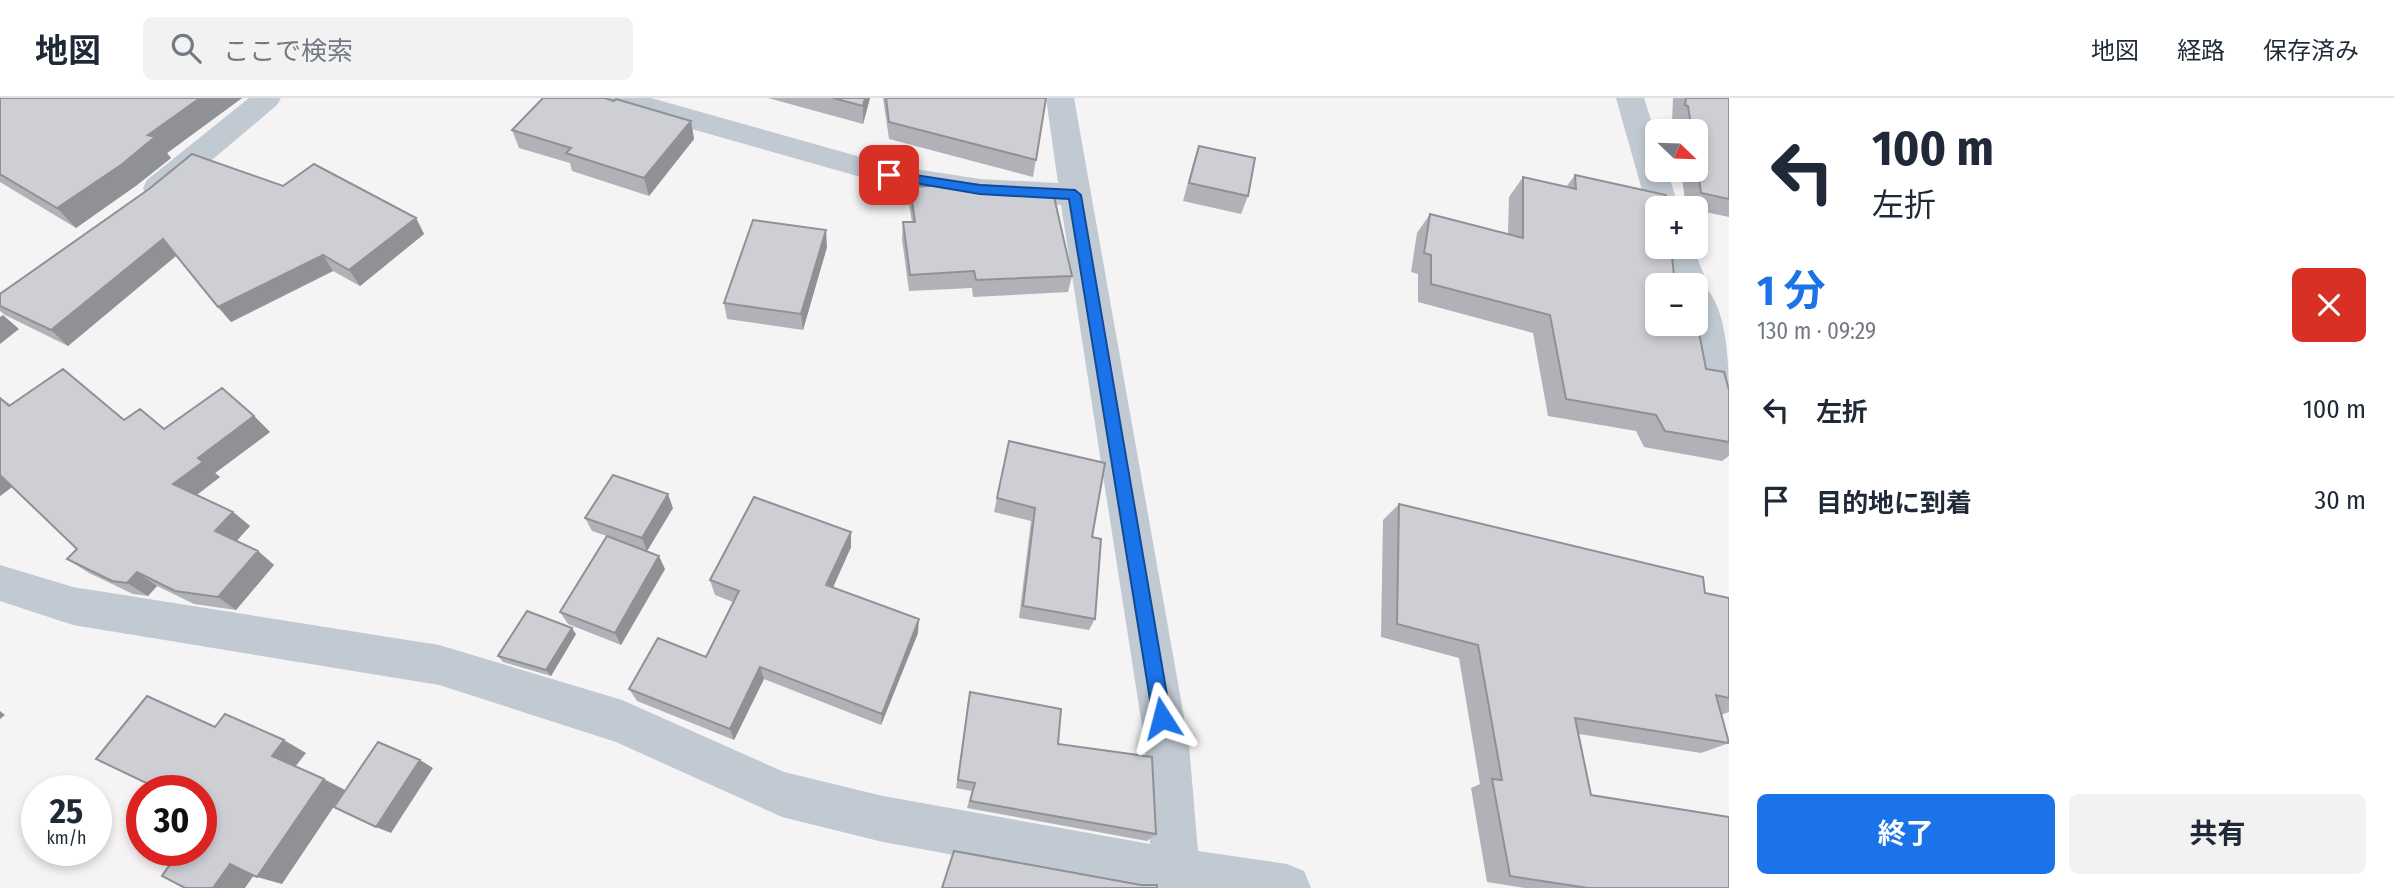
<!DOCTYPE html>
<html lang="ja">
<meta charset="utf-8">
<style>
body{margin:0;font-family:"Fira Sans Condensed","Noto Sans JP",sans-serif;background:#f2f2f3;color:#1f2937;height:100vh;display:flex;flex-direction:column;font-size:26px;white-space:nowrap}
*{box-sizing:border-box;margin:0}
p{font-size:23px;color:#747a83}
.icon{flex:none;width:38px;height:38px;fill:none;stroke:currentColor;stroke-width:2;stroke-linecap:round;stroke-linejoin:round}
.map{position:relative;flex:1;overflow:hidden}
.details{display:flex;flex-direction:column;background:#fff;width:665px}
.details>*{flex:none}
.hud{background:#fff;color:#1f2937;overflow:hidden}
.needle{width:46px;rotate:113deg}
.buttons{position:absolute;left:1645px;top:21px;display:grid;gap:14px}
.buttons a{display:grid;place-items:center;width:63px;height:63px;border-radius:10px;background:#fff;box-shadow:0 4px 10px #0003;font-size:35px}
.speed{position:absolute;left:21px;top:677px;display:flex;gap:14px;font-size:35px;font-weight:700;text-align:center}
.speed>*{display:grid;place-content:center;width:91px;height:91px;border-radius:50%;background:#fff;box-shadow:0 4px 10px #0003;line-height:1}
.speed small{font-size:18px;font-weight:400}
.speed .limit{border:10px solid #d22;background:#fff;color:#111}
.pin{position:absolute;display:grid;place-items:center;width:60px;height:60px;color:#fff;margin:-30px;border-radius:14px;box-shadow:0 4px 10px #0006}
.me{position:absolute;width:77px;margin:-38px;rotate:351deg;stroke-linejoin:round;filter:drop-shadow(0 0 5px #0008)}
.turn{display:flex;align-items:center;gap:24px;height:147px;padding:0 28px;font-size:32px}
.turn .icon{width:91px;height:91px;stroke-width:2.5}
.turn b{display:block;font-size:49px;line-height:60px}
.round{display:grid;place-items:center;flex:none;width:74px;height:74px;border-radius:10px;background:#f2f2f3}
.summary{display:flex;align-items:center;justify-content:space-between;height:119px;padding:0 28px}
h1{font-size:42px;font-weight:700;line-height:52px;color:#1a73e8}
.primary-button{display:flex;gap:14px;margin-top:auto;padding:14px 28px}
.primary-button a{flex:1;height:80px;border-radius:10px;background:#1a73e8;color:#fff;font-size:28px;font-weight:700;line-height:80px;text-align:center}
.primary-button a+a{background:#f2f2f3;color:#1f2937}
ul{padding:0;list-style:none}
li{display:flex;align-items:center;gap:21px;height:91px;padding:0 28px}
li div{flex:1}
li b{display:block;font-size:26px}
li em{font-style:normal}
header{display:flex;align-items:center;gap:42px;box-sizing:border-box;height:98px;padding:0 35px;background:#fff;border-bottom:2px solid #e0e1e3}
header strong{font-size:33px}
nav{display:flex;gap:38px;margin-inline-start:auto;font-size:24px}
.search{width:490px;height:63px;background:#f2f2f3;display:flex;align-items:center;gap:18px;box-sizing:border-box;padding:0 24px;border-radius:10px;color:#747a83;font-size:26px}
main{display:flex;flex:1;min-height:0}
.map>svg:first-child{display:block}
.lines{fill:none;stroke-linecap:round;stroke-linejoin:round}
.minor{fill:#c1cad2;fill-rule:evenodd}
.wall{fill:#b0b2b7}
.shaded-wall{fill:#909195}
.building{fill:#cdcfd5;stroke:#909195;stroke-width:2}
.route{fill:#1a73e8;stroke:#114b97;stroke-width:2}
</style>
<header>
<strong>地図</strong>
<div class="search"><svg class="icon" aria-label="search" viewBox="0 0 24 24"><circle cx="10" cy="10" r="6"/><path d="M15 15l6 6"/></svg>ここで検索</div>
<nav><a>地図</a><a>経路</a><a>保存済み</a></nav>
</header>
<main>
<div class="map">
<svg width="1729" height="790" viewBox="0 0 1729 790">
<rect width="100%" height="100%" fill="#f5f3f3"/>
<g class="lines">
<path class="minor" d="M 249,0 L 281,0 L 277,7 L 169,98 L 158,101 L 147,98 L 143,90 L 147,82 Z
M 603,0 L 651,0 L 889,67 L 980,81 L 1058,85 L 1046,0 L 1074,0 L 1189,647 L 1198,753 L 1287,766 L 1304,773 L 1311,790 L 1133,790 L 883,744 L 782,719 L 616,644 L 439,587 L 73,527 L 0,503 L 0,467 L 73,489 L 439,547 L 622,602 L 784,674 L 883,698 L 1150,746 L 1145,647 L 1061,107 L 980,103 L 889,87 L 607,7 Z
M 1616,0 L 1644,0 L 1657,41 L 1657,72 L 1667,72 L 1679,110 L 1657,110 L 1657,119 L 1652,118 L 1647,110 Z
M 1661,149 L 1693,149 L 1708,187 L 1706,190 C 1729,215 1729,274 1729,307 L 1716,303 L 1711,293 L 1688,226 L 1696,226 L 1696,187 L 1674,187 Z"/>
</g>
<path class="wall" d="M 0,0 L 242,0 L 167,55 L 171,60 L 137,87 L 76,130 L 0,84 Z
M 768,0 L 870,0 L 863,26 Z
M 883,0 L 1046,0 L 1033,79 L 889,41 Z
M 1673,0 L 1729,0 L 1729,119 L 1696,112 L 1696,110 L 1686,110 L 1681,72 L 1696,72 L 1696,33 L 1676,33 L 1674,23 L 1672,23 Z
M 614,3 L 691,23 L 694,41 L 649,98 L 572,73 L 570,65 L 519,50 L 512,32 Z
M 1199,48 L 1248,98 L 1241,116 L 1183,103 L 1193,65 Z
M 1575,77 L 1657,187 L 1706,271 L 1729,292 L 1729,358 L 1722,363 L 1644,349 L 1636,333 L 1548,318 L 1533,235 L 1418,204 L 1418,176 L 1411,174 L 1417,135 L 1430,116 L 1508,136 L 1509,99 L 1523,79 L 1566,89 Z
M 283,88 L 416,120 L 424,136 L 360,188 L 333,173 L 231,224 L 176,158 L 68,248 L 5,217 L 0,213 L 0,196 Z
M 910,89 L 1031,95 L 1072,178 L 1068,194 L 973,199 L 972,190 L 909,193 L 902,141 L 903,124 L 912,124 L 909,106 Z
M 827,149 L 803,232 L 727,221 L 724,205 Z
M 0,299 L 11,307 L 124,322 L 164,331 L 254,318 L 270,334 L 215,375 L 220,379 L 197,397 L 233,414 L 250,428 L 236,443 L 258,453 L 274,467 L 236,512 L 194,506 L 157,488 L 148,498 L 133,496 L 89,475 L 67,461 L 77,451 L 12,389 L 0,398 Z
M 1009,343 L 1092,439 L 1095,521 L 1089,532 L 1019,520 L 1031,423 L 994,414 Z
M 1399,406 L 1705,495 L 1729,600 L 1729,614 L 1721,617 L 1729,645 L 1701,655 L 1579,636 L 1591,697 L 1729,790 L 1525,790 L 1487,784 L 1471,690 L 1480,686 L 1459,560 L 1381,539 L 1383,422 Z
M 673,410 L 647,453 L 665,471 L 621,547 L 568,526 L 560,514 L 607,438 L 592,433 L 585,420 Z
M 851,434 L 851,449 L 833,490 L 918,535 L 881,627 L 764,581 L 734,642 L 637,603 L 629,591 L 706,559 L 733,504 L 715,497 L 710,482 Z
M 576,536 L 551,578 L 503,564 L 498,558 Z
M 970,594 L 1058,646 L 1156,736 L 1147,743 L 967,710 L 972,693 L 956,690 L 968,604 Z"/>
<path class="shaded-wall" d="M 200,0 L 242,0 L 167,55 L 171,60 L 137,87 L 76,130 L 57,110 L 148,37 Z
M 865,0 L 870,0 L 863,26 L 863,8 Z
M 691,23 L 694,41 L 649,98 L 644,80 Z
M 416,120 L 424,136 L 360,188 L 349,172 Z
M 826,132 L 827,149 L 803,232 L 801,216 Z
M 163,141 L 177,157 L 68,248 L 51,232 Z
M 323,157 L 333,173 L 231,224 L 218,209 Z
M 3,217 L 19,231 L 0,246 L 0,219 Z
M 254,318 L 270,334 L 215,375 L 220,379 L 191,401 L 173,386 L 198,360 Z
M 0,375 L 16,386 L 0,398 Z
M 668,396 L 673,410 L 647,453 L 642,440 Z
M 233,414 L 250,428 L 232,448 L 215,433 Z
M 851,434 L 851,449 L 827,502 L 826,487 Z
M 258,453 L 274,467 L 236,512 L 218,499 Z
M 659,458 L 665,471 L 621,547 L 615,535 Z
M 137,474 L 157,488 L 148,498 L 127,485 Z
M 919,521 L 918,535 L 881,627 L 882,616 Z
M 572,530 L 576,536 L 551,578 L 546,572 Z
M 760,569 L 764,581 L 734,642 L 730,631 Z
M 0,613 L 5,617 L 0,621 Z
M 284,642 L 306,655 L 295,669 L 272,658 Z
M 420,662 L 433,670 L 391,735 L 376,729 Z
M 324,681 L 345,692 L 282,786 L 257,779 Z
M 230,766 L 256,774 L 245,790 L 213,790 Z"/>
<path class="building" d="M 0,0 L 200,0 L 148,37 L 155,39 L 121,67 L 57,110 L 0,76 Z
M 543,0 L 605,0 L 614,3 L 616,1 L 691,23 L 644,80 L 566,55 L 571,50 L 512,32 Z
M 833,0 L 865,0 L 863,8 Z
M 886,0 L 1046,0 L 1036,62 L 889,24 Z
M 1686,0 L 1729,0 L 1729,101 L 1701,95 L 1696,61 L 1696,33 L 1692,33 L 1688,8 L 1685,7 Z
M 1199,48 L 1255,60 L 1248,98 L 1189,85 Z
M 192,56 L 283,88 L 314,66 L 416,120 L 349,172 L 323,157 L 218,209 L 163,141 L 51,232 L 0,208 L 0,196 L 149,91 Z
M 1575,77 L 1666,97 L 1667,110 L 1657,110 L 1657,149 L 1671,149 L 1675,187 L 1657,187 L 1657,226 L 1696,226 L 1696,219 L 1706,271 L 1724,274 L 1729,292 L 1729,344 L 1665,333 L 1656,317 L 1566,301 L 1550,217 L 1431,186 L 1431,157 L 1424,155 L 1430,116 L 1523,140 L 1523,79 L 1576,91 Z
M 968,86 L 1031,91 L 1031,95 L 1053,94 L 1072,178 L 976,182 L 974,173 L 910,177 L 903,124 L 915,124 L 910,89 Z
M 753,122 L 826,132 L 801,216 L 724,205 Z
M 63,271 L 124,322 L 140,311 L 164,331 L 222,290 L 254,318 L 198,360 L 203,364 L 173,386 L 233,414 L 215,433 L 258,453 L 218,499 L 175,493 L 137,474 L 127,485 L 112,483 L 67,461 L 77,451 L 0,377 L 0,300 L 9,308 Z
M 1009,343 L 1105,365 L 1092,439 L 1101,441 L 1095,521 L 1023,508 L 1035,410 L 997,400 Z
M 613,377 L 668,396 L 642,440 L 585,420 Z
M 754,399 L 851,434 L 826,487 L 919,521 L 882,616 L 760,569 L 730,631 L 629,591 L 658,540 L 706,559 L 739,493 L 710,482 Z
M 1399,406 L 1703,479 L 1705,495 L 1729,500 L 1729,600 L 1716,597 L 1729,645 L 1575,620 L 1591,697 L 1729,719 L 1729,790 L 1588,790 L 1510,778 L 1492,681 L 1502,682 L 1478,547 L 1397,526 Z
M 607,438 L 659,458 L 615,535 L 560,514 Z
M 527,513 L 572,530 L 546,572 L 498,558 Z
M 970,594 L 1061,611 L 1058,646 L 1152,659 L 1156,736 L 970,703 L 975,685 L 958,682 Z
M 147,598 L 215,629 L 225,616 L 284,642 L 272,658 L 324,681 L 257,779 L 230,766 L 213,790 L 185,790 L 162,778 L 180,752 L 201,752 L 201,724 L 208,714 L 201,711 L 201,693 L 163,693 L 96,661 Z
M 378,644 L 420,662 L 376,729 L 334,709 Z
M 954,753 L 1141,787 L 1157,787 L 1157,790 L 942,790 Z"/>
<path class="route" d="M 889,73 L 980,87 L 1075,92 L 1081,97 L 1171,620 L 1168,626 L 1162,629 L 1156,626 L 1153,620 L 1069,101 L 980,96 L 885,80 L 883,77 Z"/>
</svg>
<div class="buttons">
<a><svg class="needle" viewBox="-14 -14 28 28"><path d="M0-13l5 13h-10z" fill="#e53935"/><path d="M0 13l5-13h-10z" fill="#747a83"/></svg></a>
<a>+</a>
<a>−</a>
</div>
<div class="speed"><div>25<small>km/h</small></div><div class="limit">30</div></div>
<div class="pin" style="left:889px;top:77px;background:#d93025"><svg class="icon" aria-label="arrive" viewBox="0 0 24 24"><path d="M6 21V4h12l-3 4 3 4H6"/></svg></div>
<svg class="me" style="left:1162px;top:620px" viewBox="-20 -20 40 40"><path d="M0-17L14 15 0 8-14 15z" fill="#1a73e8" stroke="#fff" stroke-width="4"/></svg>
</div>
<section class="details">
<div class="hud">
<div class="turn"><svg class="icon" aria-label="left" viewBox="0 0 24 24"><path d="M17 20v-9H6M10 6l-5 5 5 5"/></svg><div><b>100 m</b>左折</div></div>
</div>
<div class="summary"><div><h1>1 分</h1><p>130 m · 09:29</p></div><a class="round" style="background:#d93025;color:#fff"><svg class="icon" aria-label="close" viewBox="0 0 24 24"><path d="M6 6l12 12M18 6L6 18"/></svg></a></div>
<ul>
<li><svg class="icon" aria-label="left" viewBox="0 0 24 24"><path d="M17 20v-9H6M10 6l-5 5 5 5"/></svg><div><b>左折</b></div><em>100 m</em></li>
<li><svg class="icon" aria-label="arrive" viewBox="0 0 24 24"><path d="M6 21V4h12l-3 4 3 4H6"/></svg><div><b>目的地に到着</b></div><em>30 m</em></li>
</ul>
<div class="primary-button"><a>終了</a><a>共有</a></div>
</section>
</main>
